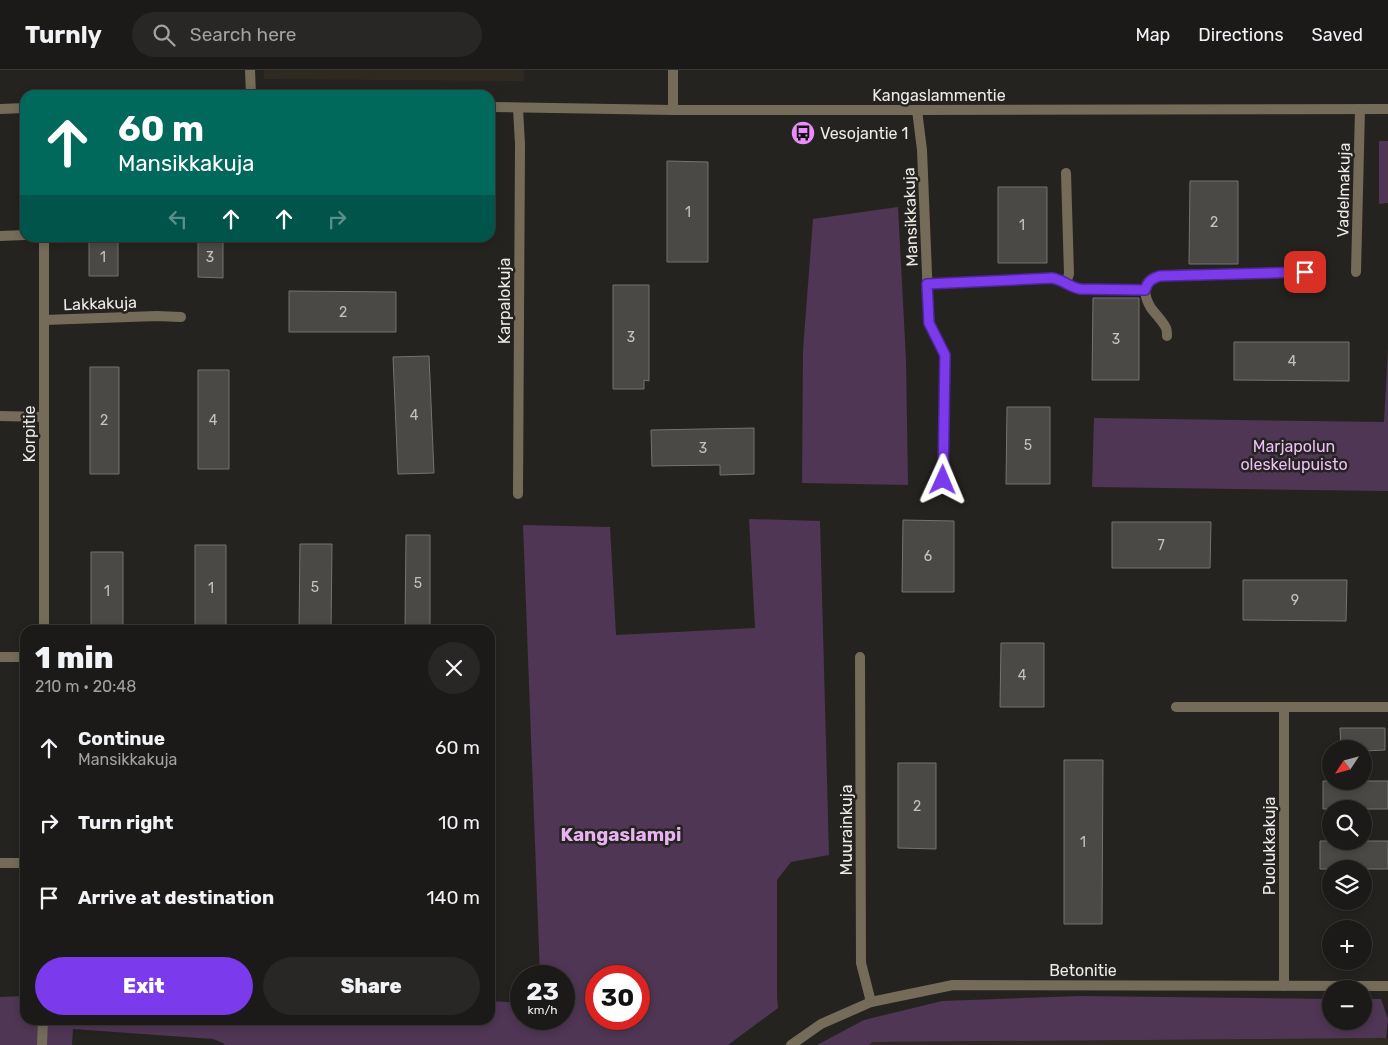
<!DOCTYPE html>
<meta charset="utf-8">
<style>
body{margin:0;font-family:Rubik,sans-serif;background:#292725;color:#f1f3f6;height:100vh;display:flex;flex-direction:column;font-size:19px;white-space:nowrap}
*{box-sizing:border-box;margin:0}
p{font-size:16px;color:#a0a1a2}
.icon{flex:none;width:28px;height:28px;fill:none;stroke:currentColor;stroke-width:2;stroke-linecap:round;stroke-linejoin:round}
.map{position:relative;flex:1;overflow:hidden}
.panel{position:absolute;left:20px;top:555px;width:475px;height:400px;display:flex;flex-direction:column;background:#1c1a18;border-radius:15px;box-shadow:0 2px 8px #0003,0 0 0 1px #3a3837}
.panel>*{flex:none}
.top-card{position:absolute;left:20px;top:20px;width:475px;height:152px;border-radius:15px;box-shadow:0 2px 8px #0003,0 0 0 1px #3a3837;background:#00695c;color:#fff;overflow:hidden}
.needle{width:32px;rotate:234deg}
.buttons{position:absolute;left:1322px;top:670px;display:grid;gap:10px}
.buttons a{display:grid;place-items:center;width:50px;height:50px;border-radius:50%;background:#1c1a18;box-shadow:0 2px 8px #0003,0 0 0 1px #3a3837;font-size:25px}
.speed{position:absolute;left:510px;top:895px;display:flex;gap:10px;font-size:25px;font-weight:700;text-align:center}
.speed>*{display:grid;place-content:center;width:65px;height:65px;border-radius:50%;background:#1c1a18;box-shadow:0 2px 8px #0003,0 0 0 1px #3a3837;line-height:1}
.speed small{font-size:12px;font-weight:400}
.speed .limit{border:8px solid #d22;background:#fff;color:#111}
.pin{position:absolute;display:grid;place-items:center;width:42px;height:42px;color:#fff;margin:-21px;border-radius:10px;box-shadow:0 2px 8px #0006}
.me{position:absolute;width:55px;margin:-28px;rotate:1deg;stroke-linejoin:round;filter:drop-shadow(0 0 4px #0008)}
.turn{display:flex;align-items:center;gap:18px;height:105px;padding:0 15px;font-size:22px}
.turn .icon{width:65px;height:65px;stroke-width:2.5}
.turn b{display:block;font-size:35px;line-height:42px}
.lanes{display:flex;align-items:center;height:48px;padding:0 15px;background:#0003;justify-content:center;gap:25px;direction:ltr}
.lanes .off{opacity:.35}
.round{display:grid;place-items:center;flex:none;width:52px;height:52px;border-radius:26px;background:#292725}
.head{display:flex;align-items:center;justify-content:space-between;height:85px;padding:0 15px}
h1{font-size:30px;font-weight:800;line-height:38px}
.action{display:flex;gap:10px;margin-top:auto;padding:10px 15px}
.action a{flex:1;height:58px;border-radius:30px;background:#7c3aed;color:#fff;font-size:20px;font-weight:800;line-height:58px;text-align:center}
.action a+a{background:#292725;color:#f1f3f6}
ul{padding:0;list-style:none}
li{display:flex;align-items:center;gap:15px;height:75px;padding:0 15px}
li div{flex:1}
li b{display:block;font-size:19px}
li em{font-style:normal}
header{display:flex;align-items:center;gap:30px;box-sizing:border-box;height:70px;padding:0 25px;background:#1c1a18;border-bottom:1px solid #3a3837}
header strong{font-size:24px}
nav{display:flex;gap:28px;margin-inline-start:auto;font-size:18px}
.search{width:350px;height:45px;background:#292725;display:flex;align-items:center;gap:12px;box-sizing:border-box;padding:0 18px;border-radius:28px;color:#a0a1a2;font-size:19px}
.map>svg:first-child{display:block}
.built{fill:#2e2a21}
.green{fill:#4f3654;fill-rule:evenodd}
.building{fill:#4b4946;stroke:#75736f}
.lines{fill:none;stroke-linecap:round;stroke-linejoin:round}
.minor{stroke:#746c59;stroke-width:10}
.tertiary{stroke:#746c59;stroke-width:10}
.route-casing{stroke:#51269a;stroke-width:12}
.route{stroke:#7c3aed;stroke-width:9}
.labels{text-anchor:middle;stroke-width:5;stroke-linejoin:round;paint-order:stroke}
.number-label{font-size:14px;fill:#c4c2c0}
.street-label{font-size:16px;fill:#ecebe8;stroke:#252320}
.poi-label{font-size:16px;fill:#ecebe8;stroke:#252320;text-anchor:start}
.park-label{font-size:16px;fill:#f0befa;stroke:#252320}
.quarter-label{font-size:19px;font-weight:bold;fill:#e7b3f1;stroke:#252320}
</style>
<header>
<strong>Turnly</strong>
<div class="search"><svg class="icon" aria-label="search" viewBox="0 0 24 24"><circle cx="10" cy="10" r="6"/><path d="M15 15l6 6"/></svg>Search here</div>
<nav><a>Map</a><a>Directions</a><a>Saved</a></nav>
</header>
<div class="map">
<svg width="1388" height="975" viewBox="0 0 1388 975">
<rect width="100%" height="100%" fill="#252320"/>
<path class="built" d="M 264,0 L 524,0 L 524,11 L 264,9 Z
M 1388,968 L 1388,975 L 869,975 L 873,972 Z"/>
<path class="green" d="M 1379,71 L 1388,71 L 1388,133 L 1379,134 Z
M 898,137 L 906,290 L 908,415 L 802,413 L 803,280 L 813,149 Z
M 1388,278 L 1388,421 L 1092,417 L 1094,348 L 1384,352 Z
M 749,449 L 820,451 L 829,785 L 791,792 L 777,810 L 777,927 L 778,938 L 728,975 L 225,975 L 223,973 L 213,969 L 73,959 L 72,975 L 0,975 L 0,927 L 25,926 L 25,950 L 490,950 L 490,931 L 521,933 L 521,949 L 564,949 L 564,906 L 540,906 L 523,455 L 610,457 L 616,565 L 755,558 ZM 596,906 L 639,906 L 639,949 L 596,949 Z
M 1080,926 L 1331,929 L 1331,951 L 1364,951 L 1364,929 L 1381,929 L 1388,949 L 1386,968 L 873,972 L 869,975 L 817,975 L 864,950 L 942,931 Z"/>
<path class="building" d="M 667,91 L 708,92 L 708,192 L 667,192 Z
M 1190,111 L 1238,111 L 1238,194 L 1189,194 Z
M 998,117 L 1047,117 L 1047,193 L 998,193 Z
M 89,168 L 118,168 L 118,206 L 89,206 Z
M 198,168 L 223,168 L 223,208 L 198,207 Z
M 613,215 L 649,215 L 649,311 L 644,310 L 644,319 L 613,319 Z
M 289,221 L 396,222 L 396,262 L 289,262 Z
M 1093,228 L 1139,228 L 1139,310 L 1092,310 Z
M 1234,272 L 1349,272 L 1349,311 L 1234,310 Z
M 429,286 L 434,403 L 398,404 L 393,287 Z
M 90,297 L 119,297 L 119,404 L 90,404 Z
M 198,300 L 229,300 L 229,399 L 198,399 Z
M 1007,337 L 1050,337 L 1050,414 L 1006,414 Z
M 754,358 L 754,404 L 720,405 L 720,395 L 652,396 L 651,360 Z
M 903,450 L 954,451 L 954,522 L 902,522 Z
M 1112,452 L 1211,452 L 1210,498 L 1112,498 Z
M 406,465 L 430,465 L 430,560 L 405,560 Z
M 300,474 L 332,474 L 331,560 L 299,560 Z
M 195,475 L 226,475 L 226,560 L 195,560 Z
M 91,482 L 123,482 L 123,560 L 91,560 Z
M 1243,510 L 1347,510 L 1346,551 L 1243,550 Z
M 1001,573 L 1044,573 L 1044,637 L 1000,637 Z
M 1340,658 L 1385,658 L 1385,680 L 1364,681 L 1364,679 L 1341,679 Z
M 1064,690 L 1103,690 L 1102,854 L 1064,854 Z
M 898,693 L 936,693 L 936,779 L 898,778 Z
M 1323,711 L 1388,711 L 1388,739 L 1323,739 Z
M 1320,771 L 1388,771 L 1388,799 L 1320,799 Z"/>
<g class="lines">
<path class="minor" d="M 250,0 L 251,25
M 673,0 L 673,40
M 917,40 L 922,80 L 929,253 L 945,285 L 943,410
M 1066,103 L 1069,204 L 1066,213
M 0,166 L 25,165
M 1356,202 L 1360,39
M 927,214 L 1052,208 C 1063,209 1069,217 1080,219 L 1145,219
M 44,250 L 157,246 L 181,247
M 1167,266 C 1167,263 1167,260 1166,258 C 1162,250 1156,245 1151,238 C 1146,230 1141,216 1151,209 C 1157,205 1165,206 1171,205 L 1305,202
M 0,346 L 44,347
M 518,424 L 520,74 L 518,38
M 0,587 L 25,587
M 860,587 L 861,893 L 871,932
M 1176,637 L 1284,637
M 0,793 L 25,793
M 1284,916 L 1284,637 L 1388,637"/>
<path class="tertiary" d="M 490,37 L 673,40 L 917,40 L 1388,39
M 0,39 L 25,38
M 44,560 L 44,168
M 42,975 L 43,950
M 791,975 L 821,954 L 871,932 L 953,915 L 1388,916"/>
</g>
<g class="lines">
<g class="route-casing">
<path id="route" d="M 943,410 L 945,285 L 929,253 L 927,214 L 1052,208 C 1064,210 1069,217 1080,219 L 1145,220 C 1148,211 1151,209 1160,206 L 1305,202"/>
</g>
<use href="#route" class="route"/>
</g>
<defs>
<g id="bus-disc" transform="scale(1.25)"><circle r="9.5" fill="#ea8dfd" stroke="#252320"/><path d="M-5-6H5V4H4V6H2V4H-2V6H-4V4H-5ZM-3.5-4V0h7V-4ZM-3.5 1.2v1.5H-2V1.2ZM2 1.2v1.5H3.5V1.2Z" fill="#111"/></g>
</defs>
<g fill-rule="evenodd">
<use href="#bus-disc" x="803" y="63"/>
</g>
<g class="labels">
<g class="number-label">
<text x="688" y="147">1</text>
<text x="1214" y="157">2</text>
<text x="1022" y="160">1</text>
<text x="103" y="192">1</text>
<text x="210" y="192">3</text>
<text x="343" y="247">2</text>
<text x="631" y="272">3</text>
<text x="1116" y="274">3</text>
<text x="1292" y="296">4</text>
<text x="414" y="350">4</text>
<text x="104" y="355">2</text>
<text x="213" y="355">4</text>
<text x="1028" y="380">5</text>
<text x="703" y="383">3</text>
<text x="1161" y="480">7</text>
<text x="928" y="491">6</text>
<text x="418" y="518">5</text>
<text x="315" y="522">5</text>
<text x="211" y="523">1</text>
<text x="107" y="526">1</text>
<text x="1295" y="535">9</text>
<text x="1022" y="610">4</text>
<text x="917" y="741">2</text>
<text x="1083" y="777">1</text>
</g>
<g class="street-label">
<text x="939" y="31">Kangaslammentie</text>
<text transform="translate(1343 120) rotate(-89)" y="6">Vadelmakuja</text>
<text transform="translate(910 147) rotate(-92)" y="6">Mansikkakuja</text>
<text transform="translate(504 231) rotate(-90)" y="6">Karpalokuja</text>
<text transform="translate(100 233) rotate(-2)" y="6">Lakkakuja</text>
<text transform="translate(29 364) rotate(-90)" y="6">Korpitie</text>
<text transform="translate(846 760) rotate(-90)" y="6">Muurainkuja</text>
<text transform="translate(1269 776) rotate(-90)" y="6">Puolukkakuja</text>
<text x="1083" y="906">Betonitie</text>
</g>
<g class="poi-label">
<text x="820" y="69">Vesojantie 1</text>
</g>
<g class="park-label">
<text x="1294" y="382">Marjapolun<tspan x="1294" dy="18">oleskelupuisto</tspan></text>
</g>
<g class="quarter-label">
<text x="621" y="771">Kangaslampi</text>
</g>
</g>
</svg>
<div class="buttons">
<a><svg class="needle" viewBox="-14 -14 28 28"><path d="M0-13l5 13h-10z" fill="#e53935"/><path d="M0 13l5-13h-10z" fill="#a0a1a2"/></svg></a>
<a><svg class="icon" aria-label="search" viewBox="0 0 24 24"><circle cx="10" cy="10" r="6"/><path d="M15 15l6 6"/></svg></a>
<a><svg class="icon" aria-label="layers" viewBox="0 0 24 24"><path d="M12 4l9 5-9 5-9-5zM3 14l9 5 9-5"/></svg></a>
<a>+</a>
<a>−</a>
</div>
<div class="speed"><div>23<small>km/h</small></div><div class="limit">30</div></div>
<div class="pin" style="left:1305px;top:202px;background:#d93025"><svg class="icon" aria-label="arrive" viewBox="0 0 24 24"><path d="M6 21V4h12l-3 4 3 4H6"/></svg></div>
<svg class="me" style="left:943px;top:410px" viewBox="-20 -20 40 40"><path d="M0-17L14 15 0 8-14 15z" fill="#7c3aed" stroke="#fff" stroke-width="4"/></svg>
<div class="top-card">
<div class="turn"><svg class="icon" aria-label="ahead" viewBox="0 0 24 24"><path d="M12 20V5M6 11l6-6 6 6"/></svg><div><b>60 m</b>Mansikkakuja</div></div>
<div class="lanes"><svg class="icon off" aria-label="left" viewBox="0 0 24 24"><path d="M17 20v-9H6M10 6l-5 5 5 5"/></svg><svg class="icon" aria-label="ahead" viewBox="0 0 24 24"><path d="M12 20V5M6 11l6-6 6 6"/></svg><svg class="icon" aria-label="ahead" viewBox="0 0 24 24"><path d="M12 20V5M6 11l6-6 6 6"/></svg><svg class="icon off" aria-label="right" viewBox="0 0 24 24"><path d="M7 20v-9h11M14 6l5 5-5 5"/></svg></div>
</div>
<section class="panel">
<div class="head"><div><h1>1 min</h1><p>210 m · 20:48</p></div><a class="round"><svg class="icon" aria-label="close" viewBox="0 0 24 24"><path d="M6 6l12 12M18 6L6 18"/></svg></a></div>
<ul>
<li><svg class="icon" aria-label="ahead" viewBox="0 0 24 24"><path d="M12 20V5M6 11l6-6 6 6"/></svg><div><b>Continue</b><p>Mansikkakuja</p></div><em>60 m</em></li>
<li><svg class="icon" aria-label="right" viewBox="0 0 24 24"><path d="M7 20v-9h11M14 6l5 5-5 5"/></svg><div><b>Turn right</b></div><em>10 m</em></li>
<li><svg class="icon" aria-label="arrive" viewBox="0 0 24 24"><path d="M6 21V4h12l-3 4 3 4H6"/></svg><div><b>Arrive at destination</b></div><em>140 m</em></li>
</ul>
<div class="action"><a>Exit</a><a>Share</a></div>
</section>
</div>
